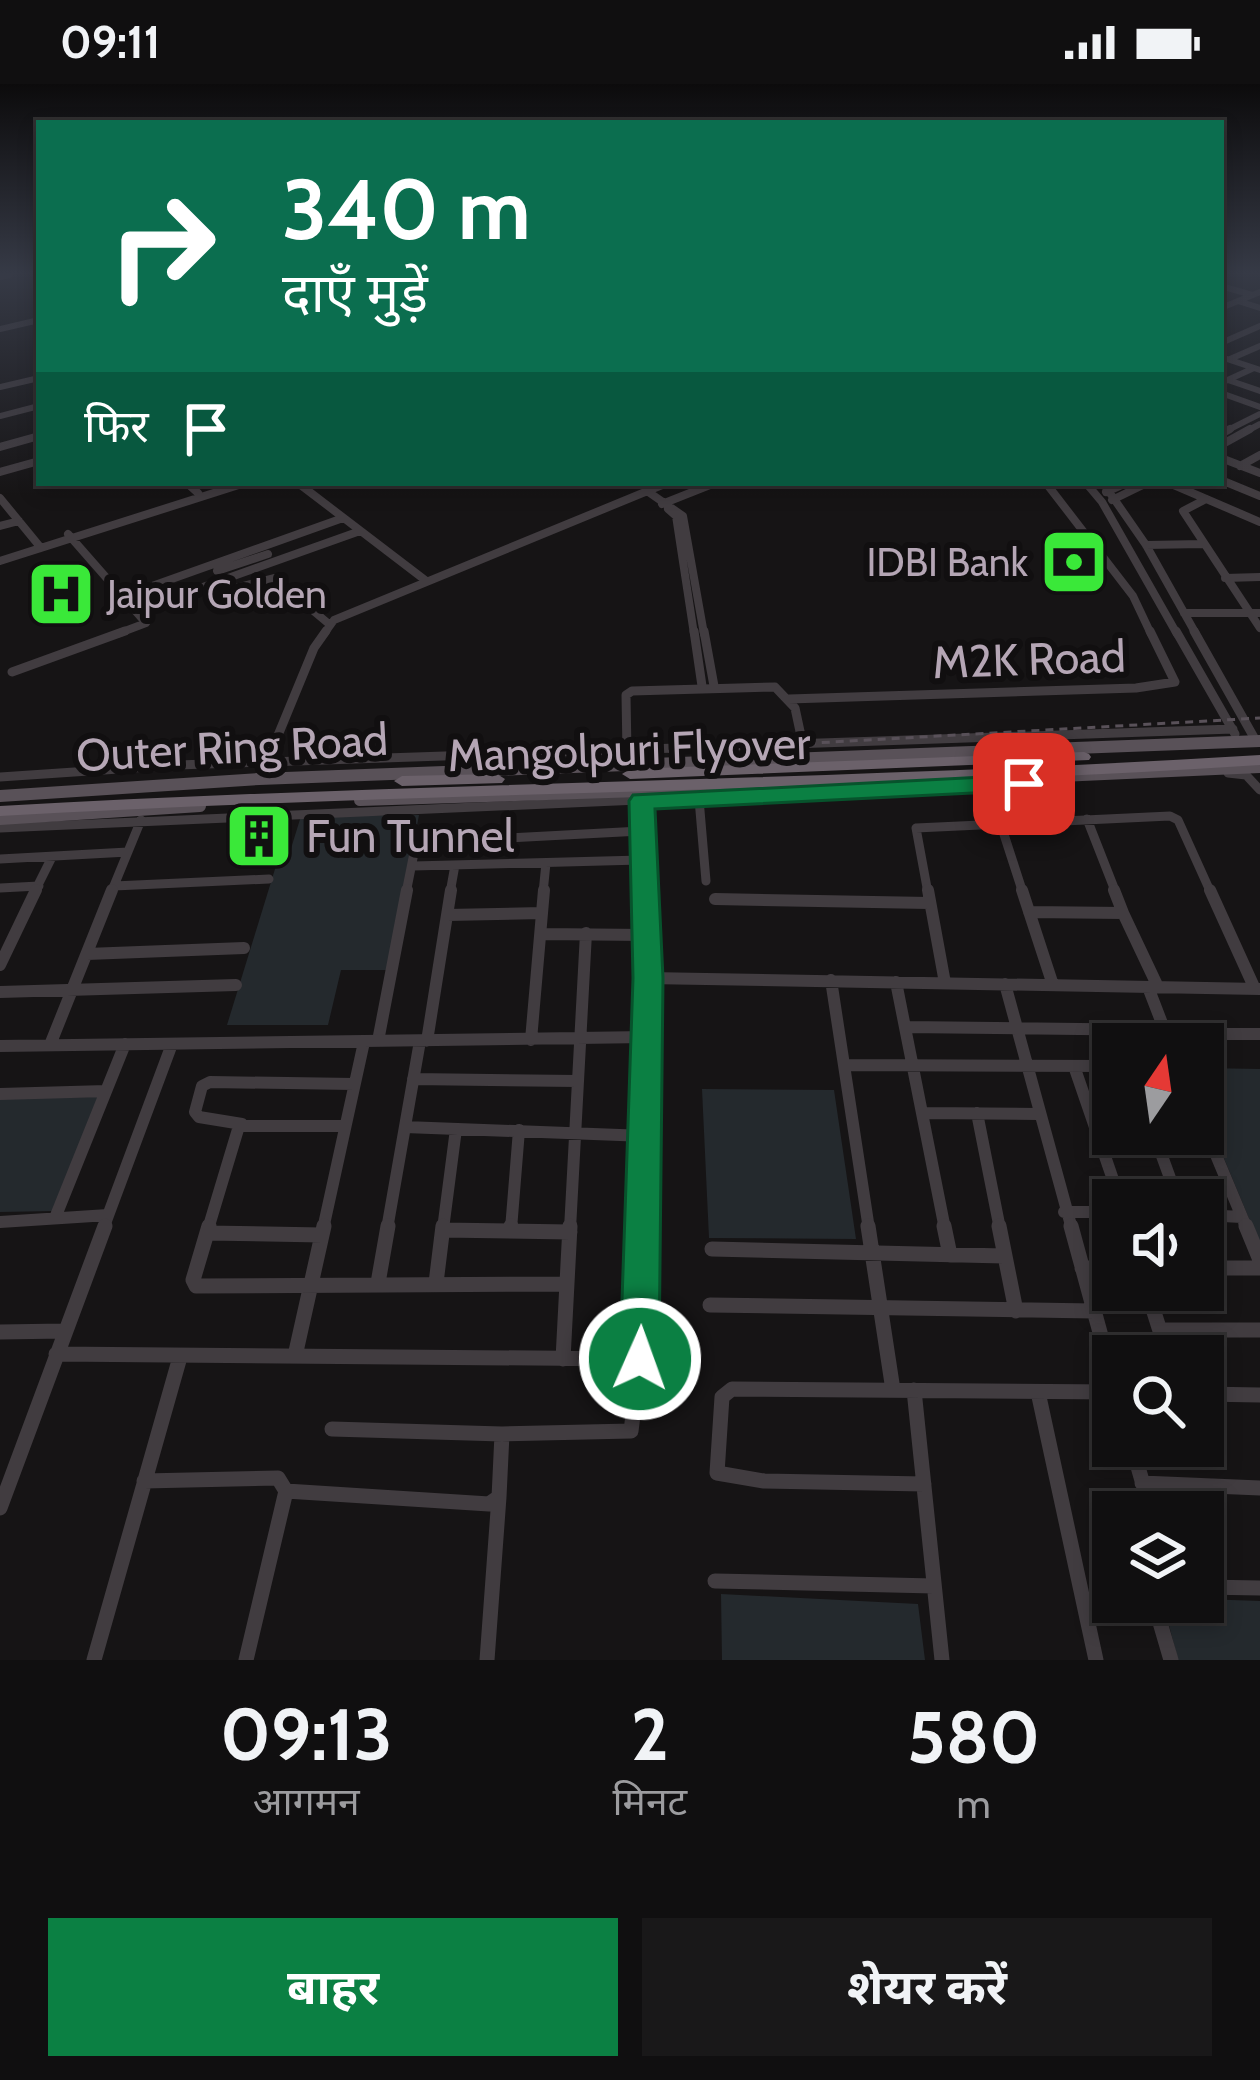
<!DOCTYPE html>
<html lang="hi">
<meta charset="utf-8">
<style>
body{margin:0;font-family:Cabin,"Noto Sans Devanagari",sans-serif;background:#191819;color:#f1f3f6;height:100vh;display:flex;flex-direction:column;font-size:45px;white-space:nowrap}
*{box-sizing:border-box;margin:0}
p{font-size:39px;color:#9c9c9f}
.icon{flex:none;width:66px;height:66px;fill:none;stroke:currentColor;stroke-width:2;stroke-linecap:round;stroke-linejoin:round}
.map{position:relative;height:1576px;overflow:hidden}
.sheet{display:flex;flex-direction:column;background:#100f10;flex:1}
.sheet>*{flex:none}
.hud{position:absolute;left:36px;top:36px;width:1188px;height:366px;border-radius:0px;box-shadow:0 6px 18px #0003,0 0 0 3px #302f30;background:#0b6e4f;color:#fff;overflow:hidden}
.needle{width:78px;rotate:13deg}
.buttons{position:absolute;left:1092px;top:939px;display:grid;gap:24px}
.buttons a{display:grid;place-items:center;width:132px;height:132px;border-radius:0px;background:#100f10;box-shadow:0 6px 18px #0003,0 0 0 3px #302f30;font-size:60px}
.pin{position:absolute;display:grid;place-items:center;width:102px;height:102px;color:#fff;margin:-51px;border-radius:24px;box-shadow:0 6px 18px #0006}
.me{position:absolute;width:132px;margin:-66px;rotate:2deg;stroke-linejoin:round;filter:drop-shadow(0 0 9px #0008)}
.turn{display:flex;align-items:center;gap:42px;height:252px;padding:0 48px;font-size:54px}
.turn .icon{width:156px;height:156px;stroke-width:2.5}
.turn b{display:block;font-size:84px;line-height:102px}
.then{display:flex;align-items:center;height:114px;padding:0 48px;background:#0003;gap:24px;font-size:45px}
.eta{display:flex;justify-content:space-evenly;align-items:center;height:204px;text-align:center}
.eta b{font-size:72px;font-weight:700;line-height:84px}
.cta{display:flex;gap:24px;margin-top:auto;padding:24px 48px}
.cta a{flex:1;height:138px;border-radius:0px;background:#0b8043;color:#fff;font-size:48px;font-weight:700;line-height:138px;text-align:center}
.cta a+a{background:#191819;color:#f1f3f6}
.status{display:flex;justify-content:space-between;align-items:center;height:84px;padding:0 60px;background:#100f10;direction:ltr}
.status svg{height:33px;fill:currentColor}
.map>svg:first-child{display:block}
.green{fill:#24292d}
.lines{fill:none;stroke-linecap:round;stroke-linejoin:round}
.minor-far4{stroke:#413c40;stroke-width:6}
.minor-far3{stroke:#413c40;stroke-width:8}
.minor-far2{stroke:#413c40;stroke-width:9}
.minor-far1{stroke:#413c40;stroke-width:12}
.minor{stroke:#413c40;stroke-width:15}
.major{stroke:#595158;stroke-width:12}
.highway{fill:#6b616a;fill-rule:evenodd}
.rail{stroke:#595159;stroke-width:3;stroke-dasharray:8 6;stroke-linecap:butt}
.route{fill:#0b8043;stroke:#07532c;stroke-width:3}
.labels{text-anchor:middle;stroke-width:12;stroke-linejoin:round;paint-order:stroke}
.far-poi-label{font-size:39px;fill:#b5a6b5;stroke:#110f10;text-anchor:end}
.street-label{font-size:45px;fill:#b5a6b5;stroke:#110f10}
.poi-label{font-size:45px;fill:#b5a6b5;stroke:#110f10;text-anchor:start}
</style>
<div class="status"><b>09:11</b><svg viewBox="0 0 49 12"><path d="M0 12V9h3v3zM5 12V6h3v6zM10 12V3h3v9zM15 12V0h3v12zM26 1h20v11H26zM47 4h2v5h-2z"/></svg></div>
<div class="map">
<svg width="1260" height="1576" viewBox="0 0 1260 1576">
<rect width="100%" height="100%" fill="#161415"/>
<path class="green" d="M 419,731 L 390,886 L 341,886 L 328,941 L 227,941 L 279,772 L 289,771 L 301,732 Z
M 1203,984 L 1260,985 L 1260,1161 L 1203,1024 Z
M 702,1005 L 834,1006 L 856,1155 L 709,1154 Z
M 98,1013 L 54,1127 L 0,1128 L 0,1014 Z
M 721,1510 L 918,1520 L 925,1576 L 722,1576 Z
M 1203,1515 L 1260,1517 L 1260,1576 L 1178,1576 L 1163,1518 Z"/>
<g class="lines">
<path class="minor-far4" d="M 0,193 L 10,191
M 1221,202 L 1252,211
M 1238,217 L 1260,224
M 1221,224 L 1260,208
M 0,245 L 39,236
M 1221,259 L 1260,242
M 1221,273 L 1260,286
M 1230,275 L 1260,262
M 1228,296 L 1260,307
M 1221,299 L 1254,284
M 0,303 L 39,294
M 1221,309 L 1260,323
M 0,332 L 39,322
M 1224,348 L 1260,330
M 1245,348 L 1260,340"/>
<path class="minor-far3" d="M 1221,350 L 1230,345
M 1221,361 L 1250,345
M 0,363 L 39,352
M 1221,374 L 1260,389
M 1240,382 L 1260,371
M 0,388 L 39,377
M 1221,396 L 1260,412
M 187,399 L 198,409
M 298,399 L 425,496
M 1046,399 L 1133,512 L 1151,550
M 1086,399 L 1102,418 L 1177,550
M 1103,399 L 1146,461 L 1196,550
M 1169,399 L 1260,438
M 647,407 L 683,432 L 704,550
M 1106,408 L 1126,399
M 0,414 L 41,464
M 1206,415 L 1183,427 L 1260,544
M 1112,416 L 1147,399
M 662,420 L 715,399
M 668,425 L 676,432 L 694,550
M 0,442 L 19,437
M 68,450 L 146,539 L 117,550
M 1146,461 L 1203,460
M 0,477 L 245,399
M 217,487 L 268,470
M 1225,494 L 1260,493
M 208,501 L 216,509 L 274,494 L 329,540
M 157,508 L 175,513 L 360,447
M 124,512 L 343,434
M 1184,529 L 1260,529
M 324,550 L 334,536 L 667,399"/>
<path class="minor-far2" d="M 694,547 L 702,602
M 704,547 L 714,602
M 1176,547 L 1235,650
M 1194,547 L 1256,657
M 12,588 L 125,547
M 789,615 L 1136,604 L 1175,598 L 1150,547
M 627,669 L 626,611 L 632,607 L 775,603 L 795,624 L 801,652
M 267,678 L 314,564 L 326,547
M 1228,689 L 1246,691 L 1260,706
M 0,693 L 178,681 L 1233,645
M 699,715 L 706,797
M 642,717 L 643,809
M 1087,735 L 1116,809
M 1000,738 L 1023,809
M 0,744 L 1048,698
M 0,775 L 128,768
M 413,782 L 641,776
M 114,802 L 269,795
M 0,804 L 39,802
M 34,809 L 52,773
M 111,809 L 141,736
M 406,809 L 416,759 L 641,747
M 450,809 L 455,781
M 543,809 L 546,779
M 928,809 L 916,744 L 1170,732 L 1178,736 L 1211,809"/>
<path class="minor-far1" d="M 643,806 L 644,1145
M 928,806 L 945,899
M 1022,806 L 1053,901
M 1210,806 L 1255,905
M 715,815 L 929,819
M 1029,828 L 1123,829 L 1114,806
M 1123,829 L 1158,903
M 447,831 L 542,829
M 541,850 L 646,851
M 87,870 L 244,864
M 0,881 L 36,806
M 648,894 L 1260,905
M 831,896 L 869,1145
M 896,898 L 945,1145
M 1005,900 L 1072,1145
M 1148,903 L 1170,960
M 0,908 L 236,901
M 906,943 L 1164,946
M 1166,950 L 1260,950
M 531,956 L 544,806
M 378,957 L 407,806
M 427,957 L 451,806
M 50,961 L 112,806
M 0,962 L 646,953
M 844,981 L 1113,982
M 1074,982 L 1120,1116
M 413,995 L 577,997
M 0,1010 L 106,1007
M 923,1029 L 1038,1030
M 977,1029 L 1000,1145
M 242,1040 L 199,1033 L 195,1028 L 202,1002 L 210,998 L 354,1000
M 1203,1040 L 1247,1145
M 405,1043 L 646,1052
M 1154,1050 L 1178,1116
M 1064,1128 L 1113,1128
M 1203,1131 L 1242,1133
M 55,1134 L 125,960
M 0,1138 L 108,1131
M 103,1145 L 172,960
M 208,1145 L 239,1042 L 345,1042
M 323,1145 L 364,958
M 387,1145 L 420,957
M 443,1145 L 456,1045
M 511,1145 L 519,1046
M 570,1145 L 586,849"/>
<path class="minor" d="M 209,1142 L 193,1196 L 196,1202 L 567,1200
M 868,1142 L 893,1306
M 944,1142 L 950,1171
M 999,1142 L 1016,1227
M 1071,1142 L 1113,1296
M 1246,1142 L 1260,1176
M 443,1146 L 570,1148
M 511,1147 L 511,1142
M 207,1149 L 322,1151
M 712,1165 L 1004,1172
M 1082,1184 L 1113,1184
M 1203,1184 L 1260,1184
M 378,1199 L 388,1142
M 436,1199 L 443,1142
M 1147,1206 L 1168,1272
M 710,1221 L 1094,1227
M 1160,1246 L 1260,1246
M 0,1248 L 64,1247
M 56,1270 L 640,1275
M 295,1272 L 324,1142
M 563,1275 L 570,1142
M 914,1306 L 942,1576
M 1038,1308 L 1096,1576
M 1203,1310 L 1260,1311
M 332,1345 L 502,1350
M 1132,1362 L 1151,1428
M 144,1397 L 278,1394 L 286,1407
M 1142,1399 L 1260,1404
M 924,1400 L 764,1397 L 717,1389 L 722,1313 L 732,1305 L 1113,1308
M 0,1424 L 105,1142
M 715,1497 L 934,1502
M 1203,1503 L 1260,1504
M 1154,1518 L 1171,1576
M 94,1576 L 180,1273
M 246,1576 L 286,1407 L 489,1420 L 499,1413 L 502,1350 L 631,1347 L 640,1275 L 644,1142
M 487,1576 L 499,1413"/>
<path class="major" d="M 971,696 L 1260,683
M 0,712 L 259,695 L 1260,657
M 360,716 L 763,703
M 0,735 L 200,722"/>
<path class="highway" d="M 1084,668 L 1089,670 L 1091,673 L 1089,676 L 630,695 L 622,690 L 630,685 Z
M 1260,671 L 1260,681 C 840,708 420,708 0,732 L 0,722 C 420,698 840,697 1260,671 Z
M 497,690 L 505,695 L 502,699 L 402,702 L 394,697 L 402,692 Z"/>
<path class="rail" d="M 654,668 L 1260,634"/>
</g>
<linearGradient id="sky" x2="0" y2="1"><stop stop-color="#0c0b0c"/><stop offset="0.46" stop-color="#363a46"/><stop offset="1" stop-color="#363a46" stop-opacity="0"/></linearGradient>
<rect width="1260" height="411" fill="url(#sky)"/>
<path class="route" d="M 1024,691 L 1036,700 L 1033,706 L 655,725 L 663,894 L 659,1275 L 653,1288 L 640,1294 L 626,1288 L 620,1275 L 633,894 L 629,717 L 633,711 Z"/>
<defs>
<g id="bank-square" transform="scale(3.45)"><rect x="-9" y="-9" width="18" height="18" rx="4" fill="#3ae839" stroke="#110f10"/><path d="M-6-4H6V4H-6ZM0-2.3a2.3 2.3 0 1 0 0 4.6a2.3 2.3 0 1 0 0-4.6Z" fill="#111"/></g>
<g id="hospital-square" transform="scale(3.45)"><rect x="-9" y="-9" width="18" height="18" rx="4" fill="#3ae839" stroke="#110f10"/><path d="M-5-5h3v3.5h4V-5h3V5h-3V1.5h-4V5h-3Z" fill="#111"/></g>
<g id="building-square" transform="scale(3.45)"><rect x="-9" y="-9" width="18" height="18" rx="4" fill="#3ae839" stroke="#110f10"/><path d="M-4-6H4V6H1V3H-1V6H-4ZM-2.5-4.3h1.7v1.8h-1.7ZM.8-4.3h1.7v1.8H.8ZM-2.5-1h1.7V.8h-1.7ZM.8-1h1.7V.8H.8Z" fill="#111"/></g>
</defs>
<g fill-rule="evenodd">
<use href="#bank-square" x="1074" y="478"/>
<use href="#hospital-square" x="61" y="510"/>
<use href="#building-square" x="259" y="752"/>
</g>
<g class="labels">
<g class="far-poi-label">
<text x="1028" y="492">IDBI Bank</text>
<text x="107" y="524" text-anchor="start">Jaipur Golden</text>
</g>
<g class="street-label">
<text transform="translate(1029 575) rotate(-2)" y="16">M2K Road</text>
<text transform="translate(232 663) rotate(-3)" y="16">Outer Ring Road</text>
<text transform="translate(629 665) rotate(-2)" y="16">Mangolpuri Flyover</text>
</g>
<g class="poi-label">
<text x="306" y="768">Fun Tunnel</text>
</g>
</g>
</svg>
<div class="buttons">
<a><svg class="needle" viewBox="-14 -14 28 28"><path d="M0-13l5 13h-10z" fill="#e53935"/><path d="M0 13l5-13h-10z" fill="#9c9c9f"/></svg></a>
<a><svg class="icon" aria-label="sound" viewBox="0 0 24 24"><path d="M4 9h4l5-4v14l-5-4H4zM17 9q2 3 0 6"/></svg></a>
<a><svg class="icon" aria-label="search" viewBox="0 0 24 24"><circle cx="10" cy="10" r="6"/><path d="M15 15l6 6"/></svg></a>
<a><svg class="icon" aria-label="layers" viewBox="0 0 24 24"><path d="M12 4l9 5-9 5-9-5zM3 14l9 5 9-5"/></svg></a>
</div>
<div class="pin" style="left:1024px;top:700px;background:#d93025"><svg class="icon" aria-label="arrive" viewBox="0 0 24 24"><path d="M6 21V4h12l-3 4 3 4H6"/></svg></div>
<svg class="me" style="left:640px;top:1275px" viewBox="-20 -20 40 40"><circle r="17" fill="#0b8043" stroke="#fff" stroke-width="3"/><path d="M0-11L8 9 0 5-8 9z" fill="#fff"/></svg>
<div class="hud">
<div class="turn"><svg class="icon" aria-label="right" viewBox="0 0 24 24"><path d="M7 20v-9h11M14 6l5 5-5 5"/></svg><div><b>340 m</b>दाएँ मुड़ें</div></div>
<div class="then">फिर<svg class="icon" aria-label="arrive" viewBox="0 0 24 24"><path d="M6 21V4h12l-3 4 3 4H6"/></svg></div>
</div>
</div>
<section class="sheet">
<div class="eta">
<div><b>09:13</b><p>आगमन</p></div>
<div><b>2</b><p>मिनट</p></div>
<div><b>580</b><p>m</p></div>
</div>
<div class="cta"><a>बाहर</a><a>शेयर करें</a></div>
</section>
